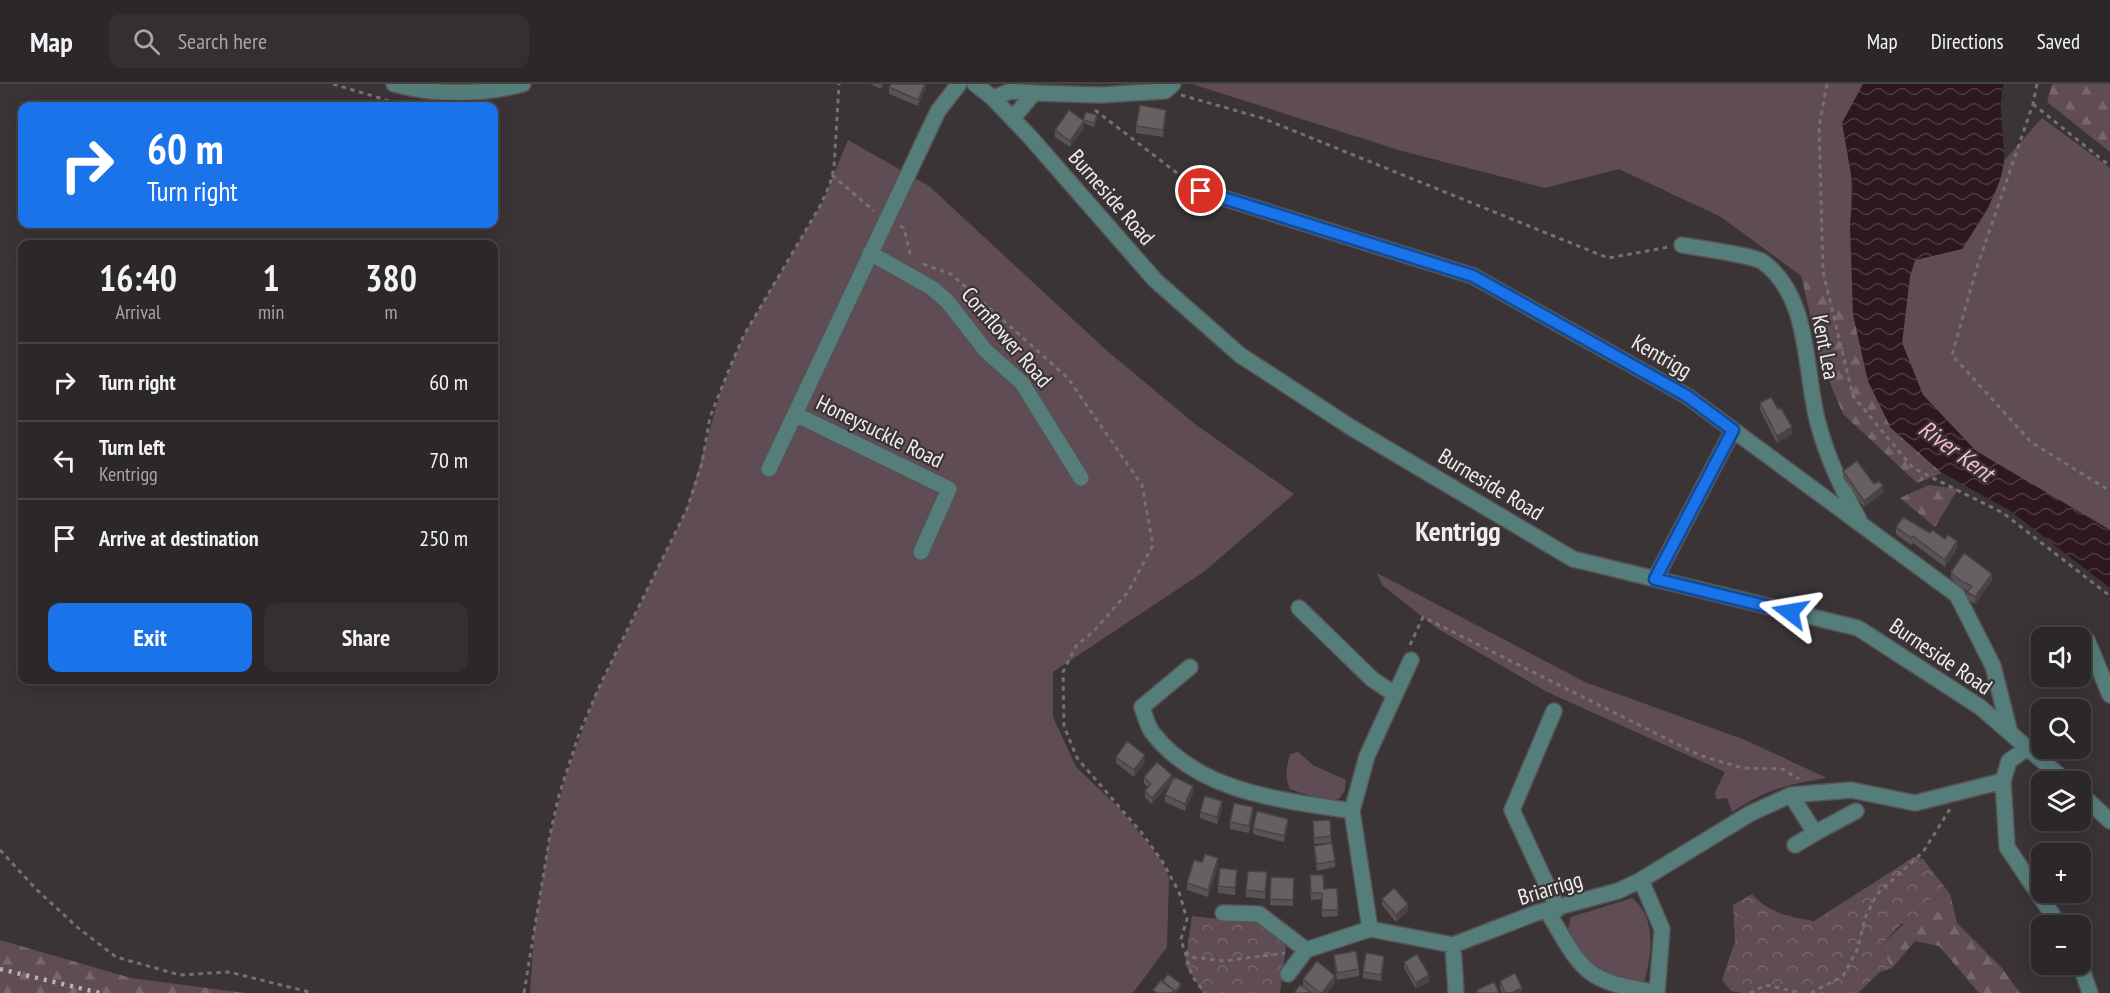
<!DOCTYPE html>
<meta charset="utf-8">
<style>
body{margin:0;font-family:"PT Sans Narrow",sans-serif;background:#342f30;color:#f1f3f6;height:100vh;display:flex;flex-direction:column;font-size:22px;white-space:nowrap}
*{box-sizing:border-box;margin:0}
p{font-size:20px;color:#a6a5a8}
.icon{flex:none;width:33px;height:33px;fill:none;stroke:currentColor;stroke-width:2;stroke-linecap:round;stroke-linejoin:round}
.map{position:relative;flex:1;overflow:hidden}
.sheet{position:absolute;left:18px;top:156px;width:480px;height:444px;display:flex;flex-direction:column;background:#2c2728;border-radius:12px;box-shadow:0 3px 15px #0003,0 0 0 2px #484445}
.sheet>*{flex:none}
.guide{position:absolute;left:18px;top:18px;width:480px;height:126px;border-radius:12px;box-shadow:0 3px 15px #0003,0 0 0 2px #484445;background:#1a73e8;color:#fff;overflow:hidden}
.buttons{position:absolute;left:2031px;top:543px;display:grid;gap:12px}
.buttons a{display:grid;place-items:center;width:60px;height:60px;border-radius:12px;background:#2c2728;box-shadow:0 3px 15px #0003,0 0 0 2px #484445;font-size:30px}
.pin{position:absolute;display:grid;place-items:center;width:51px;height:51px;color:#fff;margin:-26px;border:3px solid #fff;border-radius:50%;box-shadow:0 2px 6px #0007}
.me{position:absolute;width:66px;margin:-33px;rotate:284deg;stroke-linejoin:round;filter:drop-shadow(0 0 4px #0008)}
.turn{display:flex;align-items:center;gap:21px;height:126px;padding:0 30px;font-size:27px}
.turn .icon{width:78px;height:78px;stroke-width:2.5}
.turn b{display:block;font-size:42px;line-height:51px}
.eta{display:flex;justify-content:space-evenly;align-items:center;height:102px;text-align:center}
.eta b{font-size:36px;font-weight:800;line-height:42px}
.action{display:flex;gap:12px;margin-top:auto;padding:12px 30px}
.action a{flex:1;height:69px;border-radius:12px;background:#1a73e8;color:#fff;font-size:24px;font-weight:800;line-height:69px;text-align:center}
.action a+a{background:#342f30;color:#f1f3f6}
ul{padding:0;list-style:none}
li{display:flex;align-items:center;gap:18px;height:78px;padding:0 30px;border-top:2px solid #484445}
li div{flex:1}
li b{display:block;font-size:22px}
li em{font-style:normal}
header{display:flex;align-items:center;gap:36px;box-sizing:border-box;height:84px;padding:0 30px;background:#2c2728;border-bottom:2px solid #484445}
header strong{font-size:28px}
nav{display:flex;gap:33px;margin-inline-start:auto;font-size:21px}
.search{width:420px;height:54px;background:#342f30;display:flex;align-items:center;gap:15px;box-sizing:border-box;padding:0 21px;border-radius:12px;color:#a6a5a8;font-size:22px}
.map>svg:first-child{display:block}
.grass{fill:#604c54}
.forest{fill:url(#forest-firs)}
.park{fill:url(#park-crowns)}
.water{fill:url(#water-waves)}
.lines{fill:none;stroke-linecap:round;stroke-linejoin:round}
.minor-casing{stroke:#575253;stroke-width:18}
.path{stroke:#757072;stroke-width:3;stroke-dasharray:4.5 4.5;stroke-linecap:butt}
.minor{stroke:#557e7b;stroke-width:15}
.rail{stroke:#b9b5b6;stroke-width:4.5;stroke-dasharray:3 6;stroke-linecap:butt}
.wall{fill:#595355}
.shaded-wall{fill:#484345}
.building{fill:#676063;stroke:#484345;stroke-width:1.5}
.route-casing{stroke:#114b97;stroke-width:15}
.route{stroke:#1a73e8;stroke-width:10}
.labels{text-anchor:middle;stroke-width:4.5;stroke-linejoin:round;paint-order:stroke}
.street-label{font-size:22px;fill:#f1edee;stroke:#3a3436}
.water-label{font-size:24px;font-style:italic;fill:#f5bcd1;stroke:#3a3436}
.district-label{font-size:28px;font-weight:bold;fill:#f1edee;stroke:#3a3436}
</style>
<header>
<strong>Map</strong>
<div class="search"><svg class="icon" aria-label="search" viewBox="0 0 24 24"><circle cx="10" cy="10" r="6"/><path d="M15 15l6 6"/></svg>Search here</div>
<nav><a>Map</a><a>Directions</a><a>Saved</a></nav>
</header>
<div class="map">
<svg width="2110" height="909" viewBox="0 0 2110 909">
<defs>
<pattern id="forest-firs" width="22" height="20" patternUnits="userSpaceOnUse" patternTransform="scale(1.5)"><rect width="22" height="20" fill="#604c54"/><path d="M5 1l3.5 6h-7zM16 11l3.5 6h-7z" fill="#77666d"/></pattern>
<pattern id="park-crowns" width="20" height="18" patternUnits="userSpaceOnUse" patternTransform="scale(1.5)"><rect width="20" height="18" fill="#604c54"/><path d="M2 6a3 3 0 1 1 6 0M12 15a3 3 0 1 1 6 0" fill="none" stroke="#77666d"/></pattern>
<pattern id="water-waves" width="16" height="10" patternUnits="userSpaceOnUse" patternTransform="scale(1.5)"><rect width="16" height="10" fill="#2f1721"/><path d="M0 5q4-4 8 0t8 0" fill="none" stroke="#4e3942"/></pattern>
</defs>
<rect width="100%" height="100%" fill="#3a3436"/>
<path class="grass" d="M 1192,0 L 1862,0 L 1851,88 L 1853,230 L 1721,133 L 1619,85 L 1545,104 L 1402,67 Z
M 2042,34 L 2110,84 L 2110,446 L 1976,367 L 1923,311 L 1902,259 L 1910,192 L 1915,176 L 1962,165 L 1989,123 L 2004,77 Z
M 848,56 L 929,102 L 1105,265 L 1195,340 L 1294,410 L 1205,487 L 1053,588 L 1053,633 L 1076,683 L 1121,726 L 1162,777 L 1169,794 L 1167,863 L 1133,909 L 530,909 L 534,848 L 550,751 L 565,694 L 595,612 L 687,425 L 721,306 L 744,251 L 822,119 Z
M 1377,489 L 1585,598 L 1745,656 L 1827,694 C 1787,700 1766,706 1732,728 L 1727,714 L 1716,715 L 1715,708 L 1725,688 L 1547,608 L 1438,545 L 1382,501 Z
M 1298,668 L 1313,681 L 1346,696 L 1345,706 L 1339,715 L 1319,715 L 1290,705 C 1284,693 1287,682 1290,670 Z
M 1632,814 C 1658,834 1651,873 1644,899 C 1597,889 1591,886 1568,845 L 1571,833 Z"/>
<path class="forest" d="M 2052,0 L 2110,0 L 2110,68 L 2047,18 Z
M 1801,191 L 1853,230 L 1868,297 L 1891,344 L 1942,389 L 1917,399 L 1843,330 L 1820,275 Z
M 1929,401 L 1958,405 L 1935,443 L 1900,414 Z
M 1950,810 L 1957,839 L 2002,884 L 2020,909 L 1979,909 L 1939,862 L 1915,857 L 1892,884 L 1880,863 L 1927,817 Z
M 0,856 L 131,894 L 245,909 L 0,909 Z"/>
<path class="park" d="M 1914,773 L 1923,775 L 1950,810 L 1927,817 L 1920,839 L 1901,840 L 1880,863 L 1892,884 L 1880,888 L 1858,909 L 1742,909 L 1731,907 L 1722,896 L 1735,857 L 1733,821 L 1752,810 C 1769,829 1789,833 1814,837 Z
M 1192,832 L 1271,841 L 1286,863 L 1280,909 L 1203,909 L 1185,880 Z"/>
<path class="water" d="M 1863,0 L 2004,0 C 1997,24 2004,49 2004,74 C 2004,103 1977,141 1962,165 L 1915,176 L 1910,192 L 1902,259 L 1923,311 L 1976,367 L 2110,446 L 2110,504 L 2009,426 L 1942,389 L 1891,344 L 1868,297 L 1853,230 L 1850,141 L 1853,102 L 1842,39 Z"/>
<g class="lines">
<g class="minor-casing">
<path id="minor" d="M 394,0 C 437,12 480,11 523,0
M 975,0 L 993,14 L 1031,54 L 1155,196 L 1240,271 L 1352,344 L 1573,475 L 1858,544 L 1980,623 L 2067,698
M 993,14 L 1011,7 L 1034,9
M 1013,34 L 1034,9 L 1100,11 L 1165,7 L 1173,0
M 1201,107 L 1473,192 L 1687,312 L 1957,511 L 1993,582 L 2010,649
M 1682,161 C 1698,164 1752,171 1763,178 C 1811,213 1804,287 1818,339 C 1827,374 1842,404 1859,436
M 870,169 L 932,204 L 947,217 L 986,267 L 1022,299 L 1081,394
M 795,330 L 949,405 L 921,468
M 769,385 L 938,27 L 959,0
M 1655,495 L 1733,346
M 1299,524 L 1372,595 L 1394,610
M 2087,556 L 2110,611
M 1190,583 L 1142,623 C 1145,631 1147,641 1152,648 C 1198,709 1283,716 1352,727
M 1554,627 L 1512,726 L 1558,825
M 2027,664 L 2009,677 L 2003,697 L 2007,763 L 2060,842
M 2080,709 L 2110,737
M 1791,711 L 1815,749 L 1856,727
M 1795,761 L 1815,749
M 1641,796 L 1662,845 L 1657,909
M 1547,827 C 1560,847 1572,874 1590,888 C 1608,902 1635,904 1657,909
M 1223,829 L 1259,830 L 1306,866
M 1370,845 L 1352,727 L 1367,672 L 1411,576
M 1453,861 L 1456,909
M 2080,880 L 2090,909
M 1288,890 L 1306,866 L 1370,845 L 1453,861 L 1536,829 L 1618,807 L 1641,796 L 1751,729 L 1791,711 L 1851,706 L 1915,719 L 2003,697"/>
</g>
<path class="path" d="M 333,0 L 406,22
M 1827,0 L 1819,42 L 1823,188 L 1853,312 L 1913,384 L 2003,429 L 2110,512
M 2037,0 L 2033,20 L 1977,183 L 1952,271 L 2031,358 L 2110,407
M 1181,11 L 1262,34 L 1608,174 L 1669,163
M 2033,20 L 2110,82
M 1095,26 L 1190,99
M 832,91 L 874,127
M 900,142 L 904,144 L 911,174
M 923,180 L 951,190 L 1067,293 L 1142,401 L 1153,461 L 1128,508 L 1094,547 L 1076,562 L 1063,588 L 1064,642 L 1077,674 L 1141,748 L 1162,777 L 1179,808 L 1187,835 L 1181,855 L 1184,866 L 1191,873 L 1224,877 L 1285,869
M 1410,561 L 1423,533 L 1699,671 L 1742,684 L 1782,685 L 1799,695
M 0,766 L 36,805 L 77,843 L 116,873 L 180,891 L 229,888 L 313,909
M 1185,868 L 1192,892 L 1205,909
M 524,909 L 550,751 L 559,711 L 579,650 L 601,599 L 687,425 L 702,379 L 710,333 L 730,283 L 744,251 L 819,124 L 830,100 L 834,84 L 839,0
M 1750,909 L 1766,901 L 1802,909
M 1811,909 L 1843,892 L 1858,864 L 1865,834 L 1877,810 L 1923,768 L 1950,725"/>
<use href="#minor" class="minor"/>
<path class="rail" d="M 0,885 L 100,909"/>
</g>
<path class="wall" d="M 870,0 L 883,0 L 881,5 Z
M 926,0 L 926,4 L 918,22 L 889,10 L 889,3 Z
M 1166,32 L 1163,53 L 1136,49 L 1136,42 Z
M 1097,35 L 1094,43 L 1084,39 L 1084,44 L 1070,63 L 1055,53 L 1055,46 L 1083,36 Z
M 1760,319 L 1792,350 L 1777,359 L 1760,326 Z
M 1843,387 L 1883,409 L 1864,423 L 1843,394 Z
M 1896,443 L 1930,449 L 1957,464 L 1945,483 L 1913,459 L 1911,461 L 1896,450 Z
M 1951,488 L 1992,496 L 1975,520 L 1967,515 L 1967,508 L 1968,507 L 1959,503 L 1951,494 Z
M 1116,673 L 1145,678 L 1134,693 L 1116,679 Z
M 1144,693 L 1172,697 L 1193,709 L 1185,727 L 1165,718 L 1165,711 L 1171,698 L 1152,720 L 1145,714 L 1145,707 L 1148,703 L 1144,700 Z
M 1222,724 L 1217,740 L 1200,734 L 1200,728 Z
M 1253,730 L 1249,749 L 1230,745 L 1230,738 Z
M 1313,737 L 1331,752 L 1331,759 L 1314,760 Z
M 1288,741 L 1284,758 L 1253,750 L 1253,744 Z
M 1314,762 L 1335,777 L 1335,783 L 1317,787 L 1314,768 Z
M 1202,778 L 1218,781 L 1208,813 L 1187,806 L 1187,799 Z
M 1310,791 L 1324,805 L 1337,804 L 1338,832 L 1322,833 L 1322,815 L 1311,816 Z
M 1237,793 L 1235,811 L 1218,809 L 1218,802 Z
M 1271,793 L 1294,794 L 1293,822 L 1270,821 Z
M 1267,795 L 1265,815 L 1246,813 L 1246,806 Z
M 1382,815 L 1408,827 L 1396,838 L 1382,821 Z
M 1334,871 L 1359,885 L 1359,892 L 1337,896 L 1334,878 Z
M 1404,878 L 1429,898 L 1416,905 L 1404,884 Z
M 1384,879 L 1381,897 L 1363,894 L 1363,888 Z
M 1303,895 L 1335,899 L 1327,909 L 1294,909 L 1303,902 Z
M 1500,897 L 1522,909 L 1502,909 L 1500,904 Z"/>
<path class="shaded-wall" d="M 925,0 L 926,0 L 926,4 L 918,22 L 918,16 Z
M 1166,26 L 1166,32 L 1163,53 L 1163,46 Z
M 1084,37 L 1084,44 L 1070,63 L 1070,57 Z
M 1792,343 L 1792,350 L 1777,359 L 1777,352 Z
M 1883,402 L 1883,409 L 1864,423 L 1864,417 Z
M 1957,457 L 1957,464 L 1945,483 L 1945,476 Z
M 1992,490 L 1992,496 L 1975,520 L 1975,513 Z
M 1145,671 L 1145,678 L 1134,693 L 1134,686 Z
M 1172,691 L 1172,698 L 1152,720 L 1152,714 Z
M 1193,702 L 1193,709 L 1185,727 L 1185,720 Z
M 1222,717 L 1222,724 L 1217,740 L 1217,733 Z
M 1253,723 L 1253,730 L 1249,749 L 1249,742 Z
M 1288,735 L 1288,741 L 1284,758 L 1284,752 Z
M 1218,774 L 1218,781 L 1208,813 L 1208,806 Z
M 1408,820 L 1408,827 L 1396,838 L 1396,831 Z
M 1384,872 L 1384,879 L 1381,897 L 1381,891 Z
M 1429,891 L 1429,898 L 1416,905 L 1416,899 Z
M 1335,892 L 1335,899 L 1327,909 L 1322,909 Z
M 1181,900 L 1181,903 L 1177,909 L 1174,909 Z
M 1522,904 L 1522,909 L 1511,909 Z"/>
<path class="building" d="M 891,0 L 925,0 L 918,16 L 889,3 Z
M 1140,21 L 1166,26 L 1163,46 L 1136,42 Z
M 1069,26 L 1084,37 L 1070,57 L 1055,46 Z
M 1086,28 L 1097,31 L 1094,39 L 1083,36 Z
M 1771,313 L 1778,325 L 1781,324 L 1792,343 L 1777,352 L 1760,319 Z
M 1857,377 L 1874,400 L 1879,397 L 1883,402 L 1864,417 L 1843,387 Z
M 1903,433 L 1930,449 L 1932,446 L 1945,455 L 1948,451 L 1957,457 L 1945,476 L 1913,452 L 1911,454 L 1896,443 Z
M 1964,469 L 1992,490 L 1975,513 L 1967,508 L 1972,502 L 1959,496 L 1951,488 Z
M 1127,657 L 1145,671 L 1134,686 L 1116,673 Z
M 1157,678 L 1172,691 L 1152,714 L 1145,707 L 1151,700 L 1144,693 Z
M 1174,693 L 1193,702 L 1185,720 L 1165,711 Z
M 1205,712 L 1222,717 L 1217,733 L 1200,728 Z
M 1234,719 L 1253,723 L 1249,742 L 1230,738 Z
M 1257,727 L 1288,735 L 1284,752 L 1253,744 Z
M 1330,736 L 1331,752 L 1314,754 L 1313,737 Z
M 1332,759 L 1335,777 L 1317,780 L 1314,762 Z
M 1205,770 L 1218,774 L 1208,806 L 1187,799 L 1194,776 L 1202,778 Z
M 1220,784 L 1237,786 L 1235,804 L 1218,802 Z
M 1248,787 L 1267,788 L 1265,808 L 1246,806 Z
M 1310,791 L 1323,791 L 1324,805 L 1337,804 L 1338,826 L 1322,826 L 1322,809 L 1311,809 Z
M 1271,793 L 1294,794 L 1293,816 L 1270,815 Z
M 1394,804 L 1408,820 L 1396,831 L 1382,815 Z
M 1356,867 L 1359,885 L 1337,889 L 1334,871 Z
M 1366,869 L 1384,872 L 1381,891 L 1363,888 Z
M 1417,870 L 1429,891 L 1416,899 L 1404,878 Z
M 1317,877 L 1335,892 L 1322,909 L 1320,909 L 1303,895 Z
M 1515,889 L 1522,904 L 1511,909 L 1505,909 L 1500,897 Z
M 1168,890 L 1181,900 L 1174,909 L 1174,906 L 1162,898 Z
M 1161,896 L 1174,906 L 1172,909 L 1157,909 L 1153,906 Z
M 1494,898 L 1499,909 L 1478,909 L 1477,906 Z
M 1300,901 L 1312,909 L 1294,909 Z"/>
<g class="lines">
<g class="route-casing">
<path id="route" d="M 1201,107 L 1473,192 L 1687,312 L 1733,346 L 1655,495 L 1790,528"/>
</g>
<use href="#route" class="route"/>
</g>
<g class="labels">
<g class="street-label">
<text transform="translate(1112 113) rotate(49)" y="8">Burneside Road</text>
<text transform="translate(1007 253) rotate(49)" y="8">Cornflower Road</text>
<text transform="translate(1826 263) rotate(79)" y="8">Kent Lea</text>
<text transform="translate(1662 272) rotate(30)" y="8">Kentrigg</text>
<text transform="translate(880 347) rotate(26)" y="8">Honeysuckle Road</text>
<text transform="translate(1491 400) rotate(31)" y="8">Burneside Road</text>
<text transform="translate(1941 572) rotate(34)" y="8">Burneside Road</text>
<text transform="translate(1550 804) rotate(-17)" y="8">Briarrigg</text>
</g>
<g class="water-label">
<text transform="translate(1956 367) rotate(36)" y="8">River Kent</text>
</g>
<g class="district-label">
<text x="1458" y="457">Kentrigg</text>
</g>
</g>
</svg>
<div class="buttons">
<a><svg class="icon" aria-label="sound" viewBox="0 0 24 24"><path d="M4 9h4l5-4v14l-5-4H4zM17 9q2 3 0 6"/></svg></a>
<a><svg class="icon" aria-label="search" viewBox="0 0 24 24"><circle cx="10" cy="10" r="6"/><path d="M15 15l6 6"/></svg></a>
<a><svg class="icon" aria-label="layers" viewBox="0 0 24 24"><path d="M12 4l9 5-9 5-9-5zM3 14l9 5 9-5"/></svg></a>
<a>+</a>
<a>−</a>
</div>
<div class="pin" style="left:1201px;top:107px;background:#d93025"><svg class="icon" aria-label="arrive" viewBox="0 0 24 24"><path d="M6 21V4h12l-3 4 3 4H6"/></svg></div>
<svg class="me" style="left:1790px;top:528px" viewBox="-20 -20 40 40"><path d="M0-17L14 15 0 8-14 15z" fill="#1a73e8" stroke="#fff" stroke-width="4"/></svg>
<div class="guide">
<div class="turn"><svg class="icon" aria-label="right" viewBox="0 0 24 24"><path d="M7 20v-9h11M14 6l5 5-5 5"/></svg><div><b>60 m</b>Turn right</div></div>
</div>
<section class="sheet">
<div class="eta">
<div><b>16:40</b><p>Arrival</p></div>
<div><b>1</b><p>min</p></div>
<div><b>380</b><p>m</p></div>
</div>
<ul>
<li><svg class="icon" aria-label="right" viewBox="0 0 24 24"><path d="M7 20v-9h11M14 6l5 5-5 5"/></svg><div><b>Turn right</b></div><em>60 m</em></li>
<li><svg class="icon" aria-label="left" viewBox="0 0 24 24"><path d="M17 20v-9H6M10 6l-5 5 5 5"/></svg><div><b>Turn left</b><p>Kentrigg</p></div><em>70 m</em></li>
<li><svg class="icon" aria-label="arrive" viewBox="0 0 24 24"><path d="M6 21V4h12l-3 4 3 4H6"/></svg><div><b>Arrive at destination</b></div><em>250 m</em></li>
</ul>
<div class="action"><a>Exit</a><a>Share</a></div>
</section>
</div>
